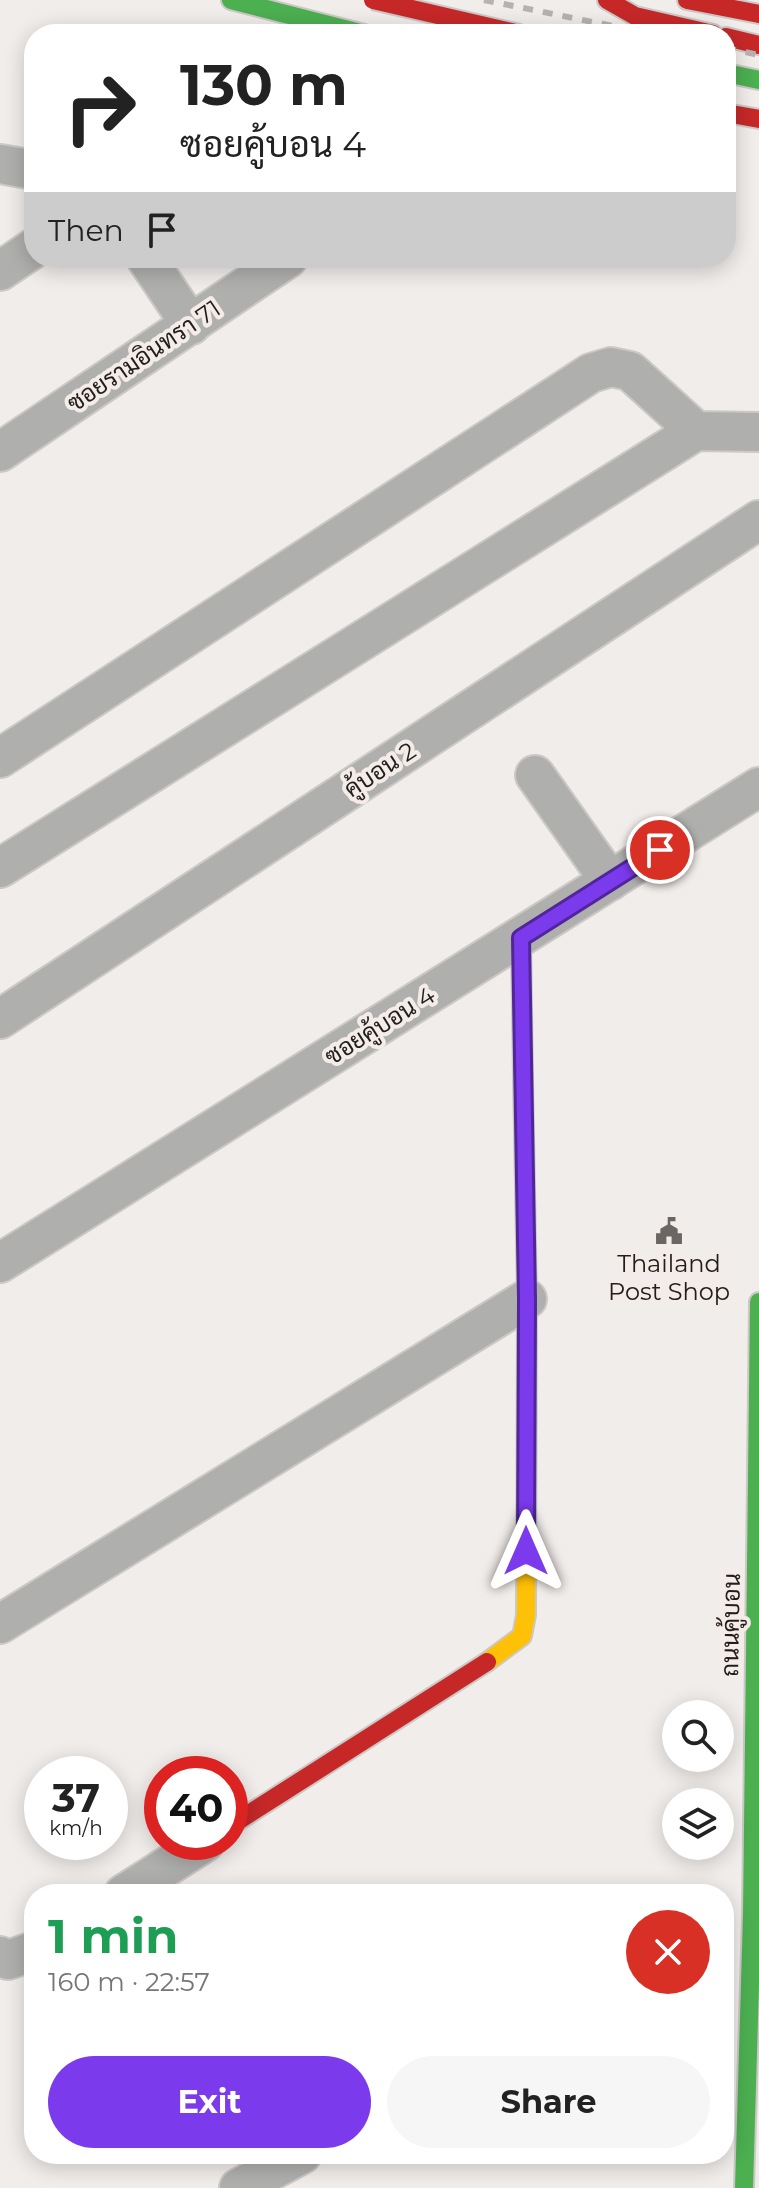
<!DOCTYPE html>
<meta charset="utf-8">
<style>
body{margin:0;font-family:Montserrat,Sarabun,sans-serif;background:#f6f6f6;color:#222;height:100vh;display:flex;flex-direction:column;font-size:30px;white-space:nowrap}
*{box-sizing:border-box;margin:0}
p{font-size:26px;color:#767676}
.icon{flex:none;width:44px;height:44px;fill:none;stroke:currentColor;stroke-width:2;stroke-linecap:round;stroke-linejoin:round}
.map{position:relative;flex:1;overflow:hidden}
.sheet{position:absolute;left:24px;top:1884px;width:710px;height:280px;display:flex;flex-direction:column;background:#fff;border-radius:32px;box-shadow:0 4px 20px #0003}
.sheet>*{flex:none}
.hud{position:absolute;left:24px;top:24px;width:712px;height:244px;border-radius:32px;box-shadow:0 4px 20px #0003;background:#fff;color:#222;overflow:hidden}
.controls{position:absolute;left:662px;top:1700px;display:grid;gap:16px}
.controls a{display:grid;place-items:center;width:72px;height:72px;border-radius:50%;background:#fff;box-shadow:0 4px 20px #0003;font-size:40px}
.speed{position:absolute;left:24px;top:1756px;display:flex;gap:16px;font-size:40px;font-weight:700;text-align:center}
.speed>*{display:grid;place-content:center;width:104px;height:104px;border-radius:50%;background:#fff;box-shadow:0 4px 20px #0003;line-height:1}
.speed small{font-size:20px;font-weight:400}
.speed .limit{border:12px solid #d22;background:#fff;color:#111}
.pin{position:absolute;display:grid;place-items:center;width:68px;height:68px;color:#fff;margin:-34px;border:4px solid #fff;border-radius:50%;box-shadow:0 2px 8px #0007}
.me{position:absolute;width:88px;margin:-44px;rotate:0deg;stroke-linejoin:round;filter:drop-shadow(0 0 6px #0008)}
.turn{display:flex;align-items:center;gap:28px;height:168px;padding:0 24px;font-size:36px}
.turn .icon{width:104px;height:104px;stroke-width:2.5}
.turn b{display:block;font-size:56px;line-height:68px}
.then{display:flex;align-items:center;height:76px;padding:0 24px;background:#0003;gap:16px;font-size:30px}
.round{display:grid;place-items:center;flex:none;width:84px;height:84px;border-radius:42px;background:#f6f6f6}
.head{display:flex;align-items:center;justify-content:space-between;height:136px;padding:0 24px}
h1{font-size:48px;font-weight:700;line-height:60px;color:#1e9e55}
.action{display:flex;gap:16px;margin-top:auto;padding:16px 24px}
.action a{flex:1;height:92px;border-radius:48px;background:#7c3aed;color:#fff;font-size:32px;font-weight:700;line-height:92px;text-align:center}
.action a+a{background:#f6f6f6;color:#222}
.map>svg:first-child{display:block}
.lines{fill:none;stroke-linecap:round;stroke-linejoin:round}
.street-casing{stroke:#cbc8c6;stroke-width:42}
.fast-casing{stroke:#cbc8c6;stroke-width:22}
.slow-casing{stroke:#cbc8c6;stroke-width:22}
.jam-casing{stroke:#cbc8c6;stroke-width:22}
.street{stroke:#afafae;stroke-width:38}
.fast{stroke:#4caf50;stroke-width:18}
.slow{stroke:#ffc107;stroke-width:18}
.jam{stroke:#c62828;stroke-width:18}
.rail{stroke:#b5b2b1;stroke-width:6;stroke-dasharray:10 10;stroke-linecap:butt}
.jam-bridge-casing{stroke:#cbc8c6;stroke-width:22;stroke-linecap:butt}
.jam-bridge{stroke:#c62828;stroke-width:18}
.route-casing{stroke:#51269a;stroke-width:20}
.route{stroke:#7c3aed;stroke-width:14}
.labels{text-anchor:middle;stroke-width:8;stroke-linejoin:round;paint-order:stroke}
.street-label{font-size:24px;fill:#201d1b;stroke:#f4ece8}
.poi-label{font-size:24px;fill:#201d1b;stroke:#f4ece8}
</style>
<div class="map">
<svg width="759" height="2188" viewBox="0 0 759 2188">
<rect width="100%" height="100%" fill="#f1edeb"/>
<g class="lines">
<g class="street-casing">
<path id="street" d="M 0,164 L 34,170
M 146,258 L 191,325
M 0,271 L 34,248
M 0,452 L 288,258
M 0,758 L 591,373 L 611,367 L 630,371 L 696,431
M 535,775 L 610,881
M 0,868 L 696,431 L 759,432
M 0,1019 L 759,520
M 0,1263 L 759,787
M 0,1624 L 527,1299
M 124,1894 L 205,1842
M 0,1956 L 8,1960 L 34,1951
M 239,2188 L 302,2154"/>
</g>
<g class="fast-casing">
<path id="fast" d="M 231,0 L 364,34
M 726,73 L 759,80
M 744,2188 L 752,1916 L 759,1302"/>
</g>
<g class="slow-casing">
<path id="slow" d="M 487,1662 L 522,1636 L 526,1615 L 527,1299 L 523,1080"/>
</g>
<g class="jam-casing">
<path id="jam" d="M 607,0 L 635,16 L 713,34
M 687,0 L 759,14
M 726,37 L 759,45
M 726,113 L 759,119
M 521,938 L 523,1080
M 230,1826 L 487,1662"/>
</g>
<use href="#street" class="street"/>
<use href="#fast" class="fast"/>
<use href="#slow" class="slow"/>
<use href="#jam" class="jam"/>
<path class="rail" d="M 484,0 L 652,34
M 726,48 L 759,55"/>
<g class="jam-bridge-casing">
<path id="jam-bridge" d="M 373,0 L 520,34"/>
</g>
<use href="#jam-bridge" class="jam-bridge"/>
</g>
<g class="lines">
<g class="route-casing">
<path id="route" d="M 526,1551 L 527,1299 L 521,938 L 660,850"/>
</g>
<use href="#route" class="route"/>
</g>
<defs>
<g id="civic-bare" transform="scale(2.16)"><path d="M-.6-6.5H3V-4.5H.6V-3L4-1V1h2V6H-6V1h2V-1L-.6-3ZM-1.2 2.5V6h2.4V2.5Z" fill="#696664" stroke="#f4ece8" stroke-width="2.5" paint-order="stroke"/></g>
</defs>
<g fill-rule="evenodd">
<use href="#civic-bare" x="669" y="1231"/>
</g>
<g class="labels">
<g class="street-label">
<text transform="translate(144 356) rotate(-34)" y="8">ซอยรามอินทรา 71</text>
<text transform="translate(380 770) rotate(-33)" y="8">คู้บอน 2</text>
<text transform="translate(380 1026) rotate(-32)" y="8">ซอยคู้บอน 4</text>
<text transform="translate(731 1625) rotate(-89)" y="8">ถนนคู้บอน</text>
</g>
<g class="poi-label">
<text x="669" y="1272">Thailand<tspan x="669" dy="28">Post Shop</tspan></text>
</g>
</g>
</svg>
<div class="controls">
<a><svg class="icon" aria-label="search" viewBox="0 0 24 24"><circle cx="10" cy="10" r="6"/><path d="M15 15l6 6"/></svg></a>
<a><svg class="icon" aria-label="layers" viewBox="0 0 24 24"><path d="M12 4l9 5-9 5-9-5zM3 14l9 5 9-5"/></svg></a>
</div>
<div class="speed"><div>37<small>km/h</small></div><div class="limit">40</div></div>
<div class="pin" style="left:660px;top:850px;background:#d93025"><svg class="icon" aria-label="arrive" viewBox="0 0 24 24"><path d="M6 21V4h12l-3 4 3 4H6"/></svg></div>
<svg class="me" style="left:526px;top:1551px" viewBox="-20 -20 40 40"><path d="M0-17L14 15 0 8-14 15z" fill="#7c3aed" stroke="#fff" stroke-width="4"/></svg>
<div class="hud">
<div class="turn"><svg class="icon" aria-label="right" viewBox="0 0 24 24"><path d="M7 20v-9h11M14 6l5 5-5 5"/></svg><div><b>130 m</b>ซอยคู้บอน 4</div></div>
<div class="then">Then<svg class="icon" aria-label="arrive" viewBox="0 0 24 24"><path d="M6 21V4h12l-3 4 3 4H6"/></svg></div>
</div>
<section class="sheet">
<div class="head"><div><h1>1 min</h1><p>160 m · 22:57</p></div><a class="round" style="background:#d93025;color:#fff"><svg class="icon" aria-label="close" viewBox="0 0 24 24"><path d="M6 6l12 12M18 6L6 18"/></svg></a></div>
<div class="action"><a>Exit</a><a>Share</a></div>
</section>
</div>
